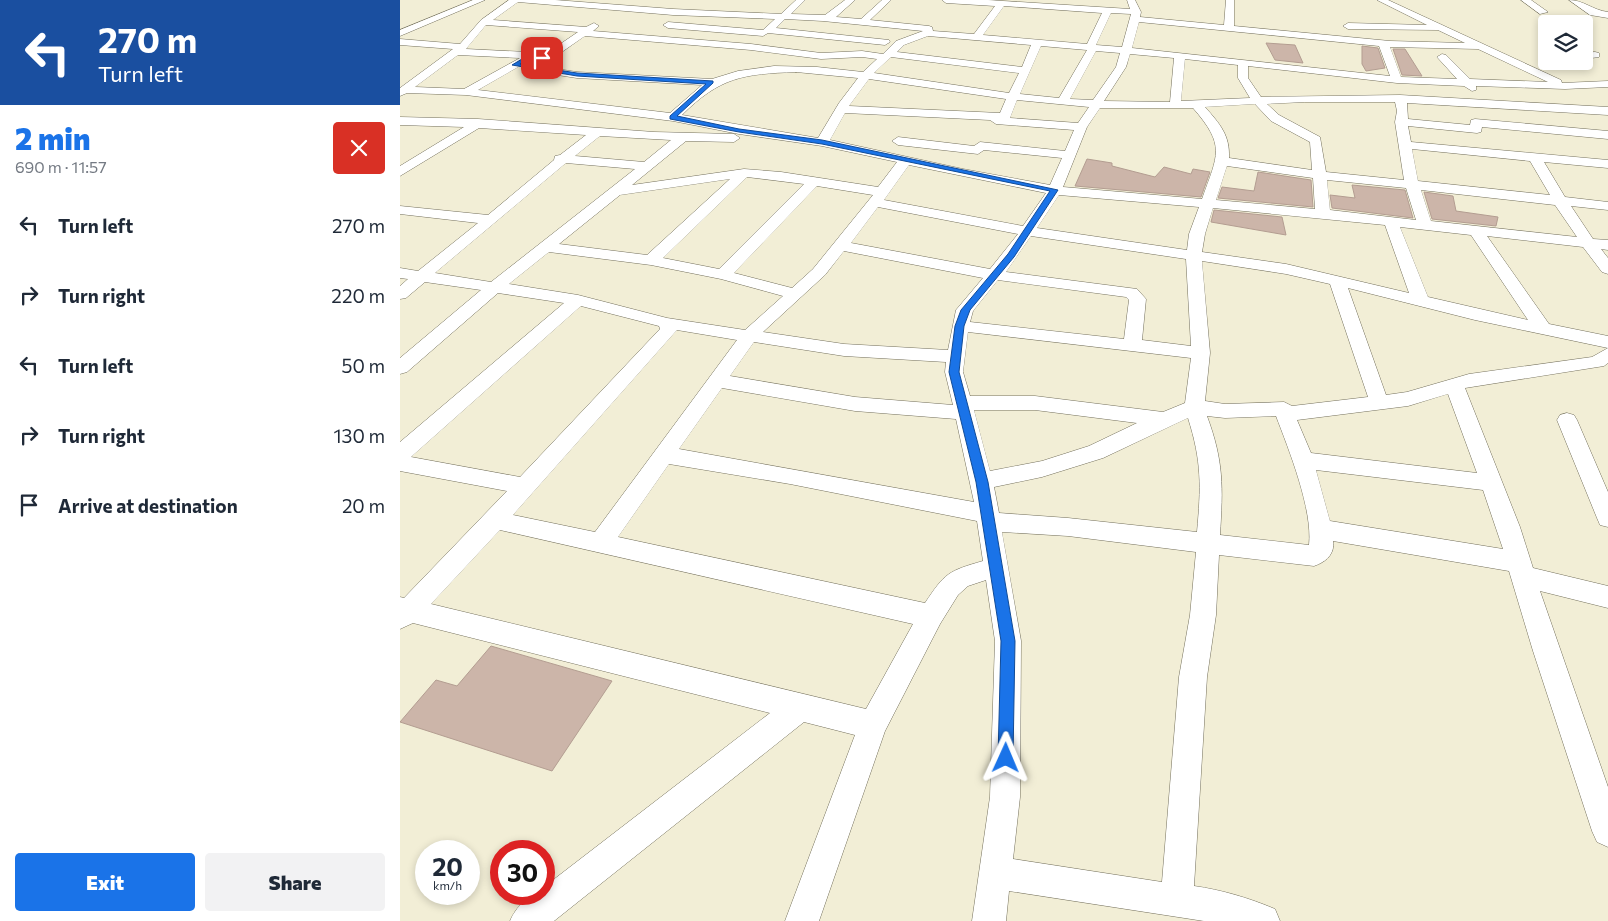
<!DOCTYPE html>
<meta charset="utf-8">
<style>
body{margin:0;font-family:Commissioner,sans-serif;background:#f2f2f3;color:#1f2937;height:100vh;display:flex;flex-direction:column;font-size:19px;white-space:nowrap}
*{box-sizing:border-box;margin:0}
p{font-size:16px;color:#747a83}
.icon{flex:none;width:28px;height:28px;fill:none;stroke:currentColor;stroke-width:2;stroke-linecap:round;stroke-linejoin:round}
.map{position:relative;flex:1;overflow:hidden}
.panel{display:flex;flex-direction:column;background:#fff;width:400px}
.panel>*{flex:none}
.banner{background:#1a4fa0;color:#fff;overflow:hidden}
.controls{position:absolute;left:1138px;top:15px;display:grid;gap:10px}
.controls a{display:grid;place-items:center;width:55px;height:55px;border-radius:5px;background:#fff;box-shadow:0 2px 8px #0003;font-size:25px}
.speed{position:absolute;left:15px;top:840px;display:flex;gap:10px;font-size:25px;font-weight:700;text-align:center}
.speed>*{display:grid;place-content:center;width:65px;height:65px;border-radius:50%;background:#fff;box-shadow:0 2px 8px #0003;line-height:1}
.speed small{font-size:12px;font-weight:400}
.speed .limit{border:8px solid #d22;background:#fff;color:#111}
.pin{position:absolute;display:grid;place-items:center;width:42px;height:42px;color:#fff;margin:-21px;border-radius:10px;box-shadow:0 2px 8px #0006}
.me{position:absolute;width:55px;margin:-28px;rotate:1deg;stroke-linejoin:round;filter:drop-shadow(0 0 4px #0008)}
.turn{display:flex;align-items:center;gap:18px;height:105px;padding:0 15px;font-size:22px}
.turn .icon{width:65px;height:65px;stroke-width:2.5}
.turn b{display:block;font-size:35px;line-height:42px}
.round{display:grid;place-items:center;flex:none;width:52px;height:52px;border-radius:5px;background:#f2f2f3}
.overview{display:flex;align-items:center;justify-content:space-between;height:85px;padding:0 15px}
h1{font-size:30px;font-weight:800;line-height:38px;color:#1a73e8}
.cta{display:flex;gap:10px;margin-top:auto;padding:10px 15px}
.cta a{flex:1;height:58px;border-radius:5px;background:#1a73e8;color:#fff;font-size:20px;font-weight:800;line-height:58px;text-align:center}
.cta a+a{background:#f2f2f3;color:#1f2937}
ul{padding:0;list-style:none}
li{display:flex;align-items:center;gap:15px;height:70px;padding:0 15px}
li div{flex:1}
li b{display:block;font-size:19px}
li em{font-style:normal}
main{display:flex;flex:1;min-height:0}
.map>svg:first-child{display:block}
.building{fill:#ccb5a9;stroke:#b39d91}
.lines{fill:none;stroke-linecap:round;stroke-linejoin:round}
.minor-casing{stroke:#74705c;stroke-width:1}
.minor{fill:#fff;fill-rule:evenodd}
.route{fill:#1a73e8;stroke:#114b97}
</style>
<main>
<section class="panel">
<div class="banner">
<div class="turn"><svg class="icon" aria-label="left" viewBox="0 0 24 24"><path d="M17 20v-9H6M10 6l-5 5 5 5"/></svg><div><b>270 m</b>Turn left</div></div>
</div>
<div class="overview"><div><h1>2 min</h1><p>690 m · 11:57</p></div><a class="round" style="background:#d93025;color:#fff"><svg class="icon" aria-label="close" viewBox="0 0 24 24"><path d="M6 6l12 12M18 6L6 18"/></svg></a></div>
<ul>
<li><svg class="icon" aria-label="left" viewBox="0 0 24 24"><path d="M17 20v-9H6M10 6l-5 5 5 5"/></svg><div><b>Turn left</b></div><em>270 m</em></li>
<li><svg class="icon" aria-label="right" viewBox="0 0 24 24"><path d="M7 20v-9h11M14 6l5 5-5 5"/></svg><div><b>Turn right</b></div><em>220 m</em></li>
<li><svg class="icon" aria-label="left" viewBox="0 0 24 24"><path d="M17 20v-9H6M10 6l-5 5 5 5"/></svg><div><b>Turn left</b></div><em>50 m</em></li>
<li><svg class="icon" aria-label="right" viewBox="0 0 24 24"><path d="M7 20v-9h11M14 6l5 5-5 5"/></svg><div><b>Turn right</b></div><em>130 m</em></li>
<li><svg class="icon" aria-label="arrive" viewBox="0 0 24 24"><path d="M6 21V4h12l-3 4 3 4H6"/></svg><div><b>Arrive at destination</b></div><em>20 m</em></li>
</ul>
<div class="cta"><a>Exit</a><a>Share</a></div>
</section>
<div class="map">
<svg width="1208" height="921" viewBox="0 0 1208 921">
<rect width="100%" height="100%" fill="#f2eed6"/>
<path class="building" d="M 866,43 L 895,45 L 903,63 L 875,60 Z
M 962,46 L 978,48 L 985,68 L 966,71 L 962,64 Z
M 993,49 L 1005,49 L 1022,76 L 1002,75 Z
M 687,159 L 712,163 L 712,166 L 755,177 L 764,167 L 791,174 L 793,169 L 810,172 L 801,197 L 675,186 Z
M 858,172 L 911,180 L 913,207 L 818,198 L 822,187 L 854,191 Z
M 952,185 L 1005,190 L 1013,218 L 932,208 L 930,195 L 955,198 Z
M 1024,192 L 1053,196 L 1056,211 L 1098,217 L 1096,226 L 1032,219 Z
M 814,210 L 882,217 L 886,235 L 811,222 Z
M 91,646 L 212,681 L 152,771 L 0,722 L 36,680 L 57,686 Z"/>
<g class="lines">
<g class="minor-casing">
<path id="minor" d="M 73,0 L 85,0 L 0,36 L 0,30 Z
M 109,0 L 155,0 L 273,9 L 381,14 L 396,0 L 405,0 L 391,14 L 425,15 L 445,0 L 455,0 L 436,17 L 461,19 L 482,0 L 491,0 L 470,20 L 529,26 L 532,27 L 533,31 L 574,34 L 595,6 L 546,3 L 542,0 L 588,0 L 730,9 L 727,0 L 735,0 L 741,12 L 740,17 L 824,25 L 826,0 L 834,0 L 834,26 L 990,41 L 1065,43 L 1038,30 L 948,29 L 943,26 L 948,23 L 1027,25 L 977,0 L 988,0 L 1161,80 L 1162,83 L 1208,81 L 1208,87 L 1165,89 L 1076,86 L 1076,90 L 1072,91 L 1064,86 L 997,83 L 848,66 L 848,78 L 861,97 L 1000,95 L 1208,107 L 1208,115 L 1007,103 L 1008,119 L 1070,125 L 1071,120 L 1075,119 L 1208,131 L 1208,139 L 1082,127 L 1081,132 L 1077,133 L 1008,126 L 1011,142 L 1208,160 L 1208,168 L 1144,162 L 1165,197 L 1208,202 L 1208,210 L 1171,206 L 1193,239 L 1208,240 L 1208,250 L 1201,249 L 1208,258 L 1208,274 L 1202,272 L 1183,247 L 1087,236 L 1149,324 L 1208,336 L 1208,348 L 1075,320 L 948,288 L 986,395 L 1007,392 L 1069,374 L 1192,357 L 1208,348 L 1208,363 L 1204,366 L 1065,388 L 1120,527 L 1133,568 L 1208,586 L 1208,608 L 1140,591 L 1208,787 L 1208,847 L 1197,842 L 1192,831 L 1133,651 L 1109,571 L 933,541 C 935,554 926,562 914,566 L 819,555 L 816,615 L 807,677 L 794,886 C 822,890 849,898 875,909 L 880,921 L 804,921 L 609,891 L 606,921 L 572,921 L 590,797 L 595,641 L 586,580 L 568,586 L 558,595 L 540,624 L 485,731 L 419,921 L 385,921 L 455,735 L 404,722 L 154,921 L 110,921 C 116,907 128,894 144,894 L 144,887 L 370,713 L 13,623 L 0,629 L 0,597 L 4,598 L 107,491 L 0,471 L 0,442 L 164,303 L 98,293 L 7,372 L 0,374 L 0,358 L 81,290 L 25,282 L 6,298 L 0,299 L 0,286 L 8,279 L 0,278 L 0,268 L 18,271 L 78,223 L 0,214 L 0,206 L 88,215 L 154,160 L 155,156 L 160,155 L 186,135 L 79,128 L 0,176 L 0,166 L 64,127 L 0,125 L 0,117 L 78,119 L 254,132 L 334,134 L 340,138 L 334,142 L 286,141 L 232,185 L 344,169 L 381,172 L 478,187 L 497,162 L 422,146 L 339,134 L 273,121 L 66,95 L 7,93 L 0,96 L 0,88 L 53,49 L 0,45 L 0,39 L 60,44 L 81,20 ZM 118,2 L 273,15 L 375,19 L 363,30 L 268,22 L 263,25 L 268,28 L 363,36 L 368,33 L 485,45 L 490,42 L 489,40 L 376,28 L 385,19 L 423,21 L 523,31 L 496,41 L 483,54 L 462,51 L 421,53 L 351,44 L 193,31 L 199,26 L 194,23 L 186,27 L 93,20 ZM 604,6 L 702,13 L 687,44 L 583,35 ZM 711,13 L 731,14 L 722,47 L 696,45 ZM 739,22 L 979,46 L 990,76 L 732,48 ZM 86,25 L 178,32 L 147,53 L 66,49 ZM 185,36 L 351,50 L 421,59 L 462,57 L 477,59 L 463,72 L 417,67 L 374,66 L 338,71 L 312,79 L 177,72 L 124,64 L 133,58 L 153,58 ZM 528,36 L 631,45 L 622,67 L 497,52 L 504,45 ZM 641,46 L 687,50 L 659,98 L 620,94 ZM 990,47 L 1078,49 L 1148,82 L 1070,79 L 1046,55 L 1042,54 L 1037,57 L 1057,79 L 1001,77 ZM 696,51 L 720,53 L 716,67 L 693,100 L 670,99 ZM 730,54 L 774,58 L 770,102 L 704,101 L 726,67 ZM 58,55 L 120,58 L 64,89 L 15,87 ZM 491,57 L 619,73 L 609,93 L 474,73 ZM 785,59 L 838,65 L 838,78 L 850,98 L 781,101 ZM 120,66 L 125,70 L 177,78 L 302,85 L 270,113 L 78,90 ZM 396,72 L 458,78 L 439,103 L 418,138 L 282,115 C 320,77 343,74 396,72 ZM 469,79 L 606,99 L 600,113 L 449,106 ZM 617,100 L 689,107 L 678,123 L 610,118 ZM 905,102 L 995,102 L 997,111 L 995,122 L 1004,180 L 926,172 L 920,137 L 879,115 L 867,104 ZM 855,104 L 871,121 L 910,142 L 912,170 L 829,158 C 830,135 820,124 805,107 ZM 700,108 L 793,108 C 826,146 818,154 802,199 L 663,187 L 687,127 ZM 445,113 L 590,120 L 596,124 L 674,130 L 665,151 L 580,142 L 574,146 L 498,137 L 492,141 L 498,145 L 578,154 L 584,150 L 662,158 L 650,185 L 563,169 L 430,140 ZM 200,136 L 271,140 L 244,162 L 175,156 ZM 1012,149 L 1130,161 L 1150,195 L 1018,181 ZM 166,163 L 235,169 L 91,282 L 35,273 ZM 509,165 L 646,193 L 623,226 L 484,200 ZM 827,166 L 913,178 L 915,209 L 816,200 ZM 347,177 L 404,184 L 319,269 L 263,258 ZM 330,179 L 247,255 L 159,244 L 220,195 ZM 927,180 L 1006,188 L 1016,220 L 930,210 ZM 417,186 L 473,195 L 413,269 L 392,288 L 334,273 ZM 1021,190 L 1155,205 L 1177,237 L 1031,221 ZM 659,195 L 799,207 L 789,234 L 787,250 L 637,228 ZM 478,207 L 618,234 L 590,269 L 451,243 ZM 813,208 L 985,225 L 1009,293 L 886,264 L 802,252 L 805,234 ZM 1000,227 L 1071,235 L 1128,320 L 1028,297 ZM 631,236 L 786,259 L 791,346 L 742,340 L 746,299 L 737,289 L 606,272 ZM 444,251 L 583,278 L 556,310 L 548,350 L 444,344 L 363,332 L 425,275 ZM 149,252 L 251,265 L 321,279 L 383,296 L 345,330 L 267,318 L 178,295 L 109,284 ZM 802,261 L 886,274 L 930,284 L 968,397 L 892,406 L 884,402 L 825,404 L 805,401 L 810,353 ZM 598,280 L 726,297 L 729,300 L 724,339 L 570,322 L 573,311 ZM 181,306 L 259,326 L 260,329 L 120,477 L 11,457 ZM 277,330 L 337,340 L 195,532 L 113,515 ZM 568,332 L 791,358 L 785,403 L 763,412 L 635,396 L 570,396 L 563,372 ZM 354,342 L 444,356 L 546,362 L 545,372 L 553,405 L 455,397 L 330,376 ZM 322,388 L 455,411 L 556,419 L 574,502 L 279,449 ZM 1048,394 L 1077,473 L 911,453 L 897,420 L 1008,406 ZM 574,410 L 635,410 L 737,423 L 689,446 L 642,461 L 590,471 ZM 807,416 L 825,418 L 876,416 C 889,450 913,510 909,545 L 820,535 C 823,487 824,462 807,416 ZM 788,418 C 802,462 801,487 797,532 L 668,518 L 599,513 L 594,487 L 642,477 L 703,458 ZM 269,464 L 390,484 L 577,521 L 583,561 C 548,571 545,573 525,603 L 218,537 ZM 916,470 L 1083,490 L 1103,549 L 930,521 ZM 100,530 L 513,624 L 466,709 L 31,604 ZM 602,532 L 668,536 L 796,552 L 790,615 L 779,677 L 762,882 L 613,859 L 620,797 L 621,641 Z
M 1121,0 L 1131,0 L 1148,12 L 1140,14 Z
M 1169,0 C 1184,0 1192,10 1208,12 L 1208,18 L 1190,15 Z
M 1195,52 L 1199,53 L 1199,57 L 1184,59 L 1184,53 Z
M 1167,413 L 1174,415 L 1177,420 L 1208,492 L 1208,527 L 1200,525 L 1197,518 L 1157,420 L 1160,415 Z"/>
</g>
<use href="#minor" class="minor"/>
</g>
<path class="route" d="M 127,56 L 145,58 L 130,59 L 120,64 L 177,73 L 313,81 L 313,83 L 277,116 L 339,129 L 422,140 L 658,190 L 614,257 L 570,310 L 564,326 L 559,372 L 588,482 L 615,641 L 613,758 L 611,764 L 606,766 L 600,764 L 598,758 L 601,641 L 576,482 L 549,372 L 555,326 L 561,310 L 608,254 L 650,191 L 422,144 L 339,132 L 270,119 L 270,116 L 306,84 L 177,76 L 112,65 Z"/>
</svg>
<div class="controls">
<a><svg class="icon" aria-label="layers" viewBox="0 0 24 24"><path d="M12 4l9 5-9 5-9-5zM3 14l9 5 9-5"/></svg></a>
</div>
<div class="speed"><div>20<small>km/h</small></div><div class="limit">30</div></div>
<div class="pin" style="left:142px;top:58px;background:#d93025"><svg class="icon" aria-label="arrive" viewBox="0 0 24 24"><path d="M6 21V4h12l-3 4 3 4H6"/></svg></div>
<svg class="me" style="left:606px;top:758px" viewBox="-20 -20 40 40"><path d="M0-17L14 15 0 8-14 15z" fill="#1a73e8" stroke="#fff" stroke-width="4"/></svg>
</div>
</main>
